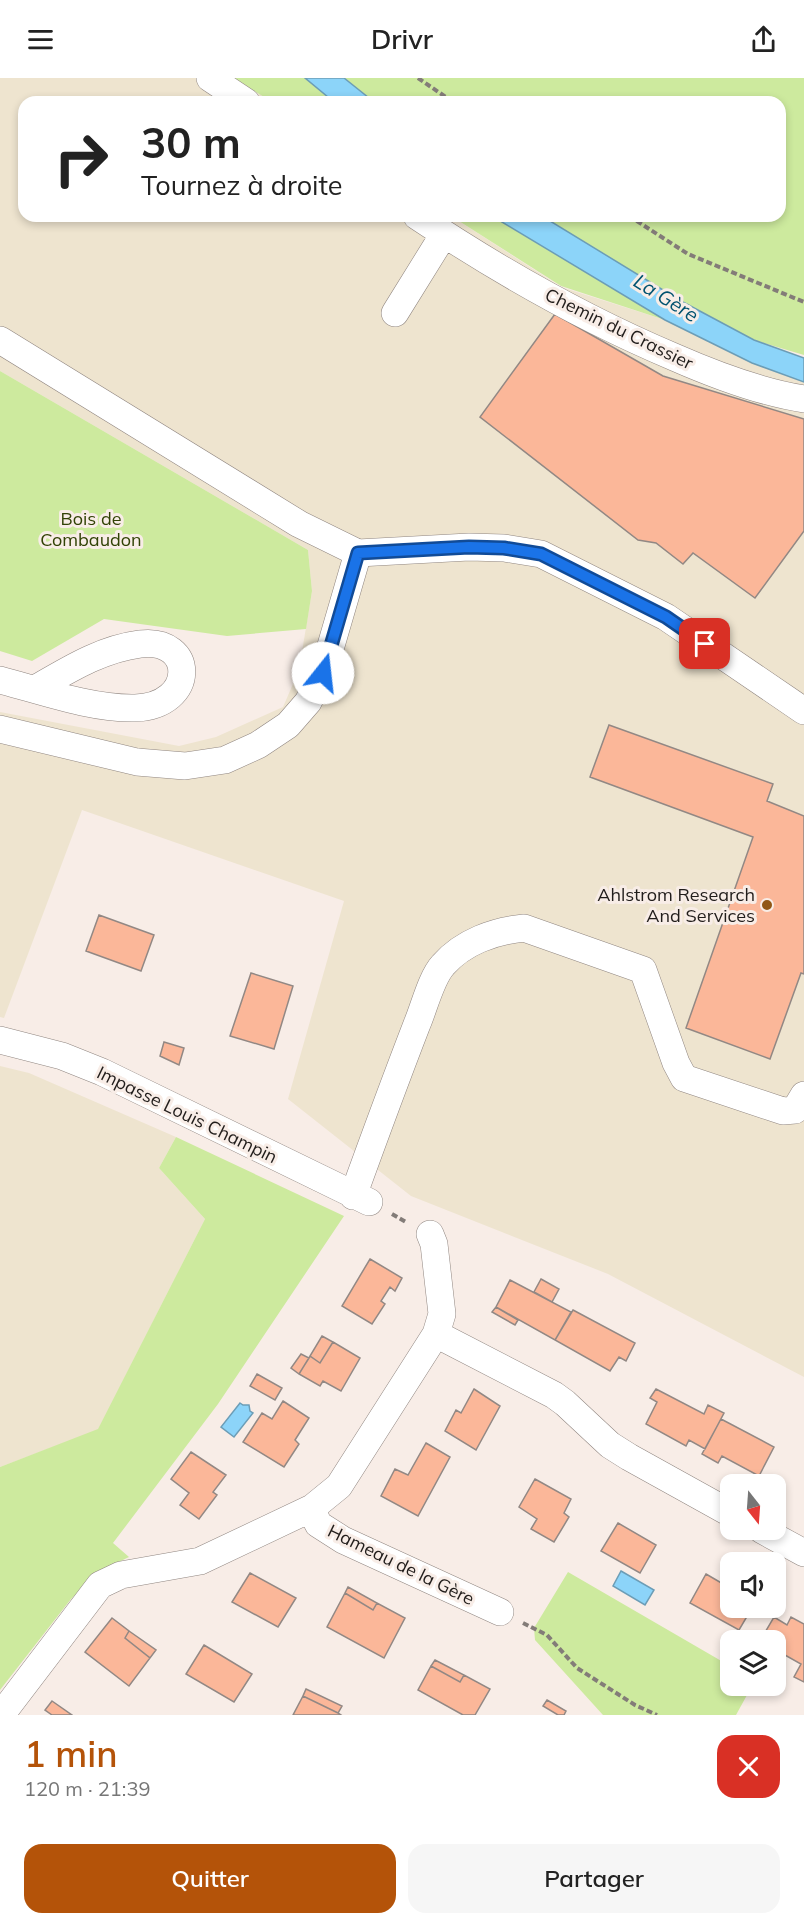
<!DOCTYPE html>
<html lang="fr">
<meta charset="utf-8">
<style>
body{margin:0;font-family:Mulish,sans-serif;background:#f6f6f6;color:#222;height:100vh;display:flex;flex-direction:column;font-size:22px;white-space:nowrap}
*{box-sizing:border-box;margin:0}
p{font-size:20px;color:#767676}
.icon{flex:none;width:33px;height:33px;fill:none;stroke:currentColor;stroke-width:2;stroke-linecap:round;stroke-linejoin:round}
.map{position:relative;height:1637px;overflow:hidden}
.panel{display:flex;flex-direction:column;background:#fff;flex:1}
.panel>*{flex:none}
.guide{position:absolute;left:18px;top:18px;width:768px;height:126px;border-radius:18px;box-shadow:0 3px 9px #0003;background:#fff;color:#222;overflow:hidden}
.needle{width:39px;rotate:163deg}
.buttons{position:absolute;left:720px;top:1396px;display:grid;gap:12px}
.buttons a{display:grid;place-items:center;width:66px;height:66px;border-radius:12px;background:#fff;box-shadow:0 3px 9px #0003;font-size:30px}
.pin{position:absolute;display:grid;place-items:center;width:51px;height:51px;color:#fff;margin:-26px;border-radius:12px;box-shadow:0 3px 9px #0006}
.me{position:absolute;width:66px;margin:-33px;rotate:16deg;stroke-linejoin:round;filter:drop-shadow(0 0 4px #0008)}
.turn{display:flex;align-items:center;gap:21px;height:126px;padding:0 24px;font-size:27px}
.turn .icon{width:78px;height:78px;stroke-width:2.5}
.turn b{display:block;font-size:42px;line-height:51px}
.round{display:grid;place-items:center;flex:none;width:63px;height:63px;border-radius:18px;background:#f6f6f6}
.overview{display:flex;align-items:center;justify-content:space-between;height:102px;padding:0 24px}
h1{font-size:36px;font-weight:600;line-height:45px;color:#b45309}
.button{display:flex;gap:12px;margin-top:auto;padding:12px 24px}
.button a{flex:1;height:69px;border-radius:18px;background:#b45309;color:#fff;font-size:24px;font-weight:600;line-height:69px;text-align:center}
.button a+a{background:#f6f6f6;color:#222}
header{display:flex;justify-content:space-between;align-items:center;height:78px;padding:0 24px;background:#fff;font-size:27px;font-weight:600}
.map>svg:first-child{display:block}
.industrial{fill:#eee4cf}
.green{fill:#cdea9e}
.water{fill:#8cd4f9;stroke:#6c9db6;stroke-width:1.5}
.building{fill:#fbb799;stroke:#928884;stroke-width:1.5}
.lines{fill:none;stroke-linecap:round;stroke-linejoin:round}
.minor-casing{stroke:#908681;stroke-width:28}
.path{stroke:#837c78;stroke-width:4;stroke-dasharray:6 3;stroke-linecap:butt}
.minor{stroke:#fff;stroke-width:27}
.route-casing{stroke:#114b97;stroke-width:15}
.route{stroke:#1a73e8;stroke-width:10}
.poi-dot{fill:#915715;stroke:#f8ede7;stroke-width:2}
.labels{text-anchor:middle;stroke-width:6;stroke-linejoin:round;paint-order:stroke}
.street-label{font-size:18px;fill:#211d1b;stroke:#f8ede7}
.park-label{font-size:18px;fill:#314205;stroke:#f8ede7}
.poi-label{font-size:18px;fill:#211d1b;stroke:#f8ede7;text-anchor:end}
.water-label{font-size:20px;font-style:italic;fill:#005270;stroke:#f8ede7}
</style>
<header><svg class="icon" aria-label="menu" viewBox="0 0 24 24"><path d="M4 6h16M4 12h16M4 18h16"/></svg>Drivr<svg class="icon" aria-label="share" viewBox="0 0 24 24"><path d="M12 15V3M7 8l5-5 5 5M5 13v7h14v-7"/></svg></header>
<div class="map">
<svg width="804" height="1637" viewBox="0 0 804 1637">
<rect width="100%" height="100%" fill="#f8ede7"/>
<path class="industrial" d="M 0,0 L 234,0 L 272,24 L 24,24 L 24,138 L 451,138 L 561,209 L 665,242 L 752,285 L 804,304 L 804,1299 L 608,1196 L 411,1118 L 288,1021 L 344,823 L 82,732 L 4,940 L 0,939 L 0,634 L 179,668 L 216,659 L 283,629 L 299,592 L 312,513 L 308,472 L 0,293 Z
M 0,988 L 29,995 L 176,1059 L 159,1090 L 205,1141 L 98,1352 L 0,1389 Z"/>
<path class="green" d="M 234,0 L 804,0 L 804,277 L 754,262 L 681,223 L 665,242 L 561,208 L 451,138 L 780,138 L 780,24 L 272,24 Z
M 0,293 L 308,472 L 312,513 L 306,551 L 227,558 L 104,541 L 32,583 L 0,573 Z
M 176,1059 L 344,1138 L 218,1326 L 113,1465 L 129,1479 L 102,1492 L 71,1521 L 0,1612 L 0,1389 L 98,1351 L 205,1141 L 159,1090 Z
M 568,1494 L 730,1588 L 730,1608 L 752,1608 L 736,1637 L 603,1637 L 535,1562 L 534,1550 Z"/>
<path class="water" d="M 305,0 L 344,0 L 374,24 L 334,24 Z
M 492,138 L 542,138 L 681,223 L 754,262 L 804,280 L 804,304 L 752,285 L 665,242 Z
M 240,1325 L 243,1327 L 249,1327 L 250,1333 L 253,1335 L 234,1359 L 221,1349 Z
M 621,1493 L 654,1512 L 645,1527 L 613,1508 Z"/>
<path class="building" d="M 555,236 L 663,298 L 804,341 L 804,453 L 755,520 L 693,475 L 683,486 L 656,465 L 638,462 L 480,339 Z
M 609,647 L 773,706 L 767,723 L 804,738 L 804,896 L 801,895 L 770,981 L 686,950 L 753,759 L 590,699 Z
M 99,837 L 154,857 L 141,893 L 86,873 Z
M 251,895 L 293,908 L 274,971 L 230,958 Z
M 164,964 L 184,970 L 179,987 L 160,978 Z
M 370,1181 L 402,1200 L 395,1213 L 390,1209 L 381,1223 L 385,1226 L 372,1246 L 342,1228 Z
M 541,1201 L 559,1211 L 552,1224 L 534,1214 Z
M 510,1202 L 571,1234 L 555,1262 L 496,1229 Z
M 496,1229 L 518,1242 L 515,1247 L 492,1234 Z
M 573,1232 L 635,1265 L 626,1283 L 619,1279 L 610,1293 L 555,1262 Z
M 322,1258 L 333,1264 L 320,1285 L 310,1278 Z
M 333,1264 L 360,1280 L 341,1313 L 323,1303 L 320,1308 L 299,1296 L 310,1278 L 320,1285 Z
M 301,1276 L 309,1280 L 299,1296 L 291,1290 Z
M 257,1296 L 282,1310 L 275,1322 L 250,1308 Z
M 474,1311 L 500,1328 L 476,1372 L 445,1353 L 456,1332 L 461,1335 Z
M 656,1311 L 704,1336 L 708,1327 L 724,1335 L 705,1371 L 689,1362 L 686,1368 L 646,1346 L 657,1324 L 650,1320 Z
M 283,1323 L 309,1340 L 295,1362 L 299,1366 L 284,1389 L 243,1364 L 262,1335 L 272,1341 Z
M 721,1341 L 774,1369 L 759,1398 L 722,1378 L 718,1385 L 702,1376 Z
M 426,1365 L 450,1379 L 418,1438 L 381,1418 L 395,1391 L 408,1397 Z
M 191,1374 L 226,1397 L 213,1414 L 217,1417 L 199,1441 L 180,1427 L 189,1415 L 171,1401 Z
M 535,1401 L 571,1421 L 564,1435 L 569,1439 L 554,1464 L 531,1451 L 537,1441 L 519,1429 Z
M 618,1445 L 656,1467 L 640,1495 L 601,1473 Z
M 250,1495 L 296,1520 L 278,1549 L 232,1524 Z
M 706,1496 L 730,1510 L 730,1530 L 752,1530 L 739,1552 L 690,1525 Z
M 348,1509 L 377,1525 L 373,1532 L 345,1515 Z
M 345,1515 L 373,1532 L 377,1525 L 405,1540 L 384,1580 L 327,1549 Z
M 774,1539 L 787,1547 L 791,1539 L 804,1546 L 804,1604 L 794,1599 L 801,1586 L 776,1572 L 776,1563 L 760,1563 Z
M 112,1540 L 129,1553 L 125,1560 L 150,1580 L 129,1608 L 85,1574 Z
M 129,1553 L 156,1572 L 150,1580 L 125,1560 Z
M 204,1567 L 252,1596 L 234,1624 L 186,1596 Z
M 435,1582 L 464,1597 L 460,1604 L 431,1588 Z
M 431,1588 L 460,1604 L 464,1597 L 490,1611 L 475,1637 L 463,1637 L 418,1612 Z
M 306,1611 L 342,1628 L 338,1635 L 303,1618 Z
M 303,1618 L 338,1635 L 341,1637 L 293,1637 Z
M 547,1622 L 566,1633 L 564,1637 L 558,1637 L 543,1628 Z
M 52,1623 L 72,1637 L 52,1637 L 45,1632 Z"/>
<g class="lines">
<g class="minor-casing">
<path id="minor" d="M 210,0 L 246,24
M 417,138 C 498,192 584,241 674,279 C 715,297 759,314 804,321
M 395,235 L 444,156
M 0,262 L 299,446 L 358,475 L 469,469 L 504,470 L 541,476 L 666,539 L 804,633
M 0,602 C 42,613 92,631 135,630 C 197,628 196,559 140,566 C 101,571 68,592 35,611
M 0,651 L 137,684 L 185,688 L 225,682 L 258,667 L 288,647 L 308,624 L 323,595 L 358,475
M 0,962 L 62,978 L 102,994 L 369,1124
M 353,1118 C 374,1060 395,1003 417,946 C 424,930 431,900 443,887 C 463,864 494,853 524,850 L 643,892 L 676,985 L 684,1000 L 783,1033 L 795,1032 L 804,1017
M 436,1256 L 554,1317 L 565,1325 L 610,1367 L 629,1379 L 730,1435
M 312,1430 L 318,1446 L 343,1462 L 500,1534
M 762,1452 L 804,1475
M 1,1637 L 100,1507 L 121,1497 L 200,1483 L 312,1430 L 339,1408 L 436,1256 L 442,1236 L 434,1166 L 430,1156"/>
</g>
<path class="path" d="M 418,0 L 453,24
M 629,138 L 688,176 L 804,224
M 392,1136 L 406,1144
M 523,1545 L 547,1557 L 577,1590 L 635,1627 L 657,1637"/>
<use href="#minor" class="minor"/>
</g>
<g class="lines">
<g class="route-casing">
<path id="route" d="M 323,595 L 358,475 L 469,469 L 504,470 L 541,476 L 666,539 L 705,566"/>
</g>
<use href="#route" class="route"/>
</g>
<circle class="poi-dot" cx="767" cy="827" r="6"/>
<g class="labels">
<g class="street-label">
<text transform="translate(619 251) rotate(26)" y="6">Chemin du Crassier</text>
<text transform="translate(187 1037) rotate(26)" y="6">Impasse Louis Champin</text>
<text transform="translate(401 1487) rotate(26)" y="6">Hameau de la Gère</text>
</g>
<g class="park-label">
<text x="91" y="447">Bois de<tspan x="91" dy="21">Combaudon</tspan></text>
</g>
<g class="poi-label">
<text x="755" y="823">Ahlstrom Research<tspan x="755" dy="21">And Services</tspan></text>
</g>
<g class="water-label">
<text transform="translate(666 220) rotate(32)" y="7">La Gère</text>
</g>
</g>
</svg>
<div class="buttons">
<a><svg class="needle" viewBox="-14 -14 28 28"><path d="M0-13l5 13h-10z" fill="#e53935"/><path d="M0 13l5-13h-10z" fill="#767676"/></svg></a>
<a><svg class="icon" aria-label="sound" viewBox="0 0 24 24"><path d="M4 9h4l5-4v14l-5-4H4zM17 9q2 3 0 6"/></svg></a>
<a><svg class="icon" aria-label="layers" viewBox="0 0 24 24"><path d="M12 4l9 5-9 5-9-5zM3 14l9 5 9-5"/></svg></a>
</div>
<div class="pin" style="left:705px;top:566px;background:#d93025"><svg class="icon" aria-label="arrive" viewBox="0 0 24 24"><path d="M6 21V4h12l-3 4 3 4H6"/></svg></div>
<svg class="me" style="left:323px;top:595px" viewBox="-20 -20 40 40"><circle r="19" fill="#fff"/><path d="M0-13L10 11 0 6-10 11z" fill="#1a73e8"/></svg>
<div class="guide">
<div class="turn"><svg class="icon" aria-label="right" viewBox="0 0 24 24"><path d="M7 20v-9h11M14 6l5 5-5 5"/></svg><div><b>30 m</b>Tournez à droite</div></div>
</div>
</div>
<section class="panel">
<div class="overview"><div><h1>1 min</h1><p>120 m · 21:39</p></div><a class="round" style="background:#d93025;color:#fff"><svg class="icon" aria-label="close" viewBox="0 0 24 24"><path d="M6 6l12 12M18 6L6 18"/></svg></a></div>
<div class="button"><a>Quitter</a><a>Partager</a></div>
</section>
